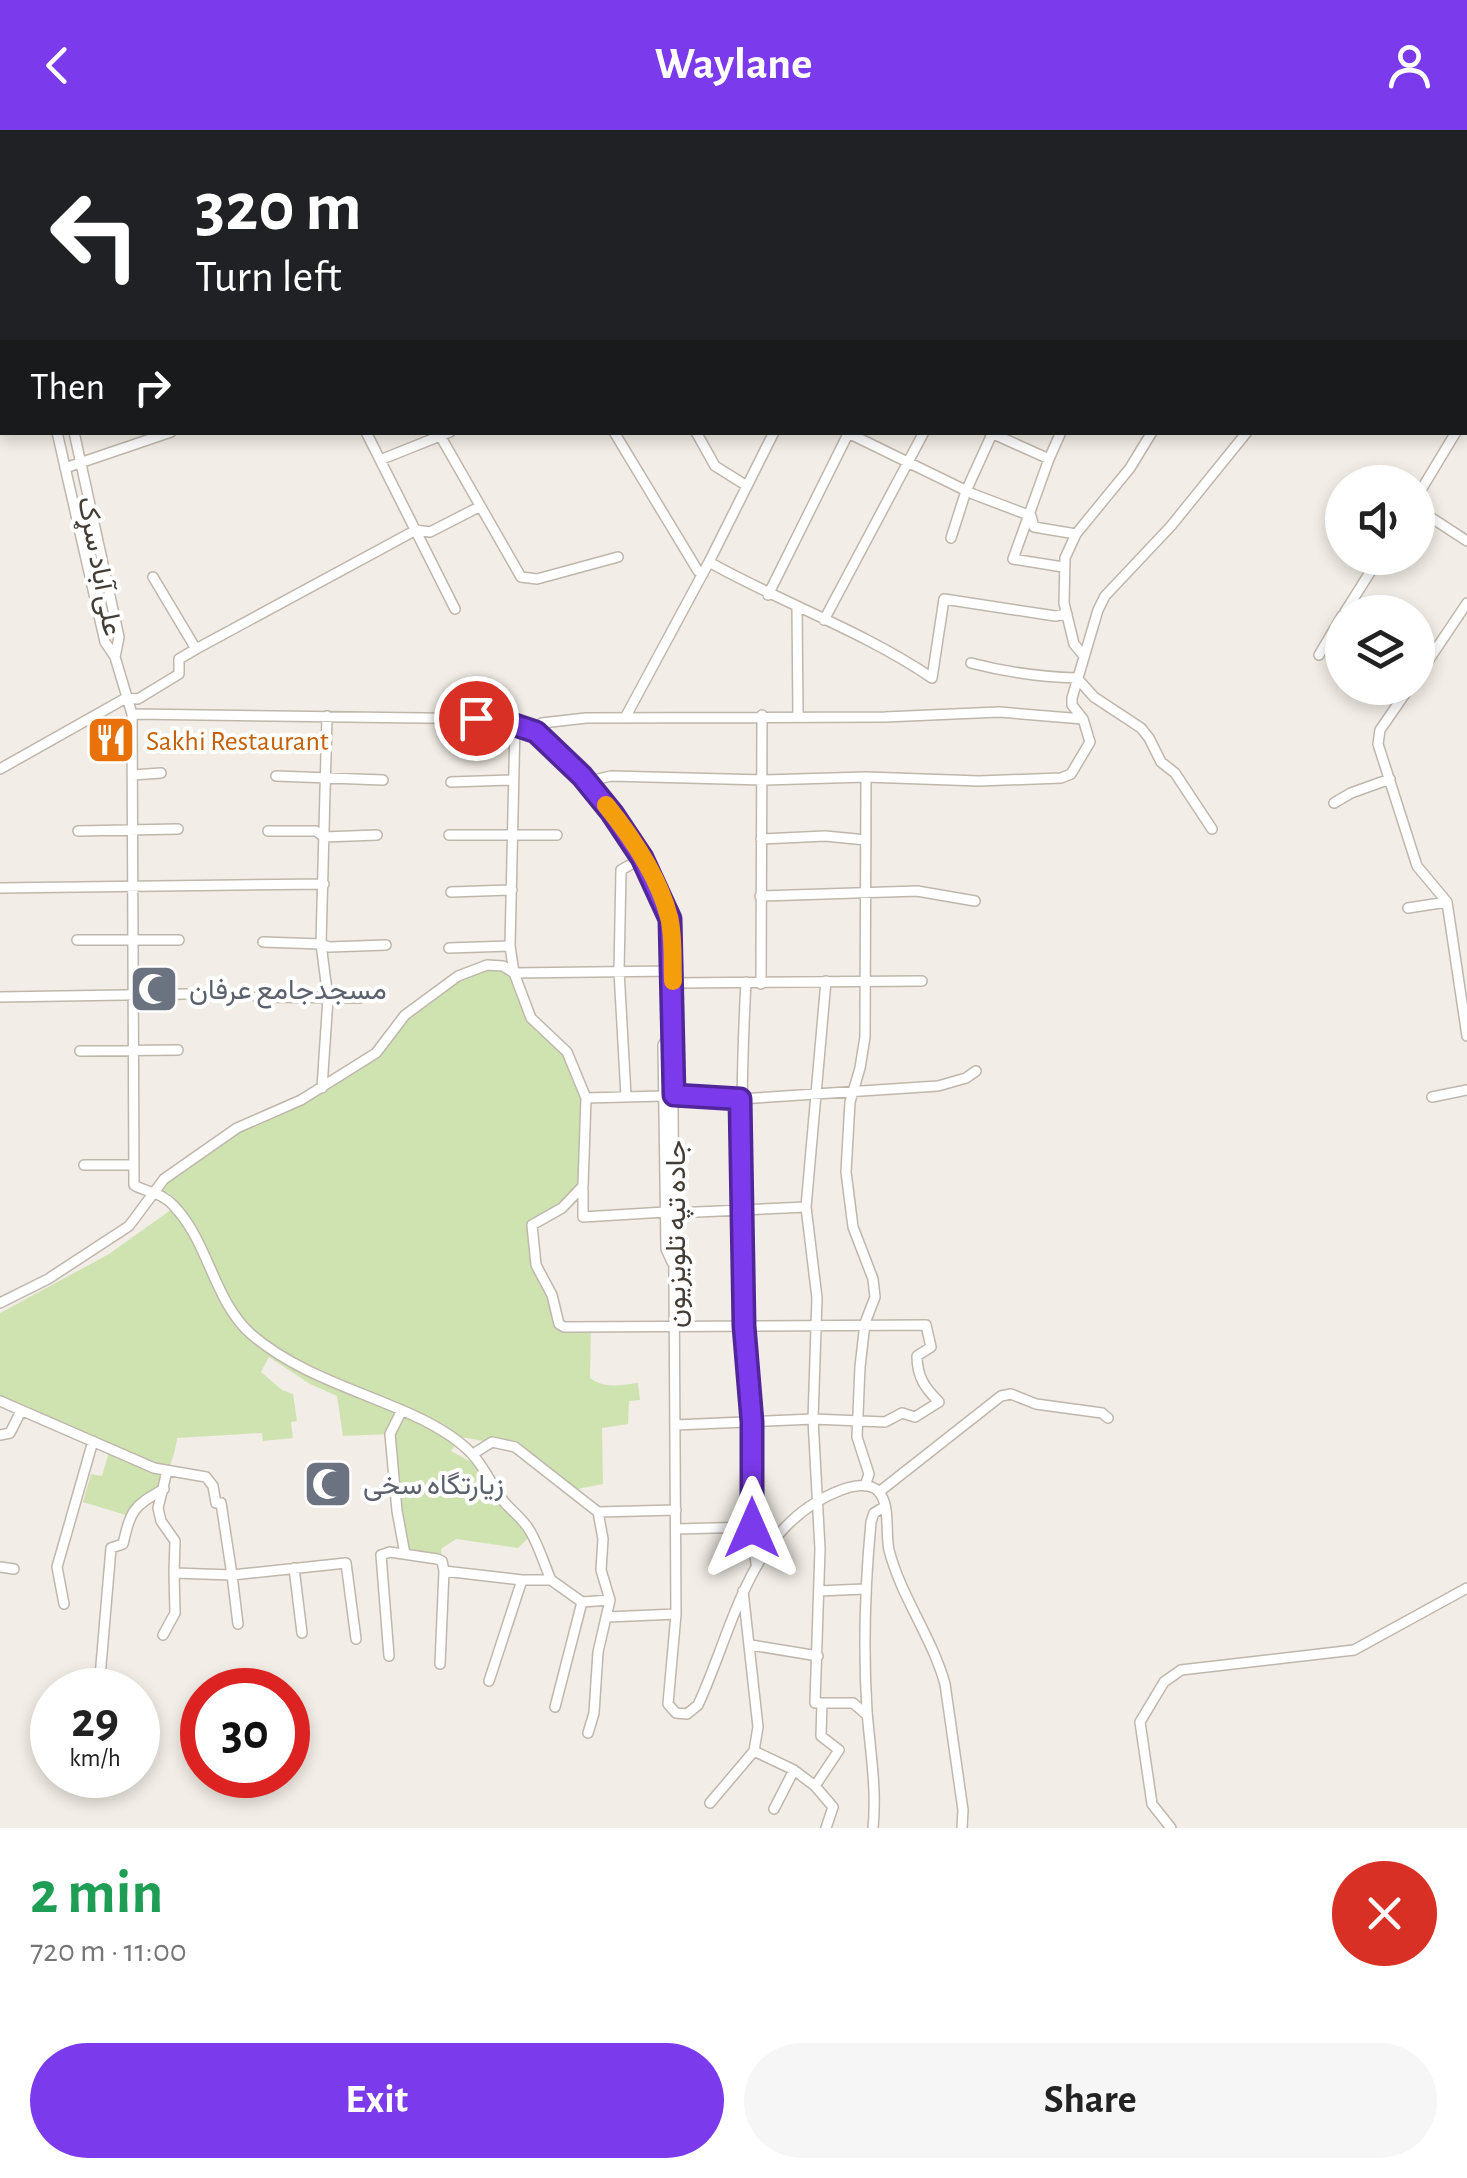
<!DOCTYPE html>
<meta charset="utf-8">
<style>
body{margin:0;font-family:"Alegreya Sans",Vazirmatn,sans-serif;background:#f6f6f6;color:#222;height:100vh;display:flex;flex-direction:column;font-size:38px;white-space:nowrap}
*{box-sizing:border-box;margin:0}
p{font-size:32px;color:#767676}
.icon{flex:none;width:55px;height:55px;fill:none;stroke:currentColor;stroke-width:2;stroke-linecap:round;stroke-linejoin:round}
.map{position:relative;height:1698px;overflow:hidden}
.drawer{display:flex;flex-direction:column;background:#fff;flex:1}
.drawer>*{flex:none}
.top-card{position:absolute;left:0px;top:0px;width:1468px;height:305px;box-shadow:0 5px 15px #0003;background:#202124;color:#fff;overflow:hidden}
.fabs{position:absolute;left:1325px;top:335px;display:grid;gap:20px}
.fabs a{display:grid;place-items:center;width:110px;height:110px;border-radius:50%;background:#fff;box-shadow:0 5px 15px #0003;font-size:50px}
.speed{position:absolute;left:30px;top:1538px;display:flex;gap:20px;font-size:50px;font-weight:700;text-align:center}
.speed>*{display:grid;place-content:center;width:130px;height:130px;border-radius:50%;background:#fff;box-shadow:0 5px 15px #0003;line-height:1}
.speed small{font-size:25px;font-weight:400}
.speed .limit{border:15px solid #d22;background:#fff;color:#111}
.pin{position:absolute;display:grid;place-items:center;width:85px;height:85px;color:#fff;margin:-42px;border:5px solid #fff;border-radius:50%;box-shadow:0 2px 10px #0007}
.me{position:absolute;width:110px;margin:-55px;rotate:0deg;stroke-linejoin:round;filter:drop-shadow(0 0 8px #0008)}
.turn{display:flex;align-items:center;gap:35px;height:210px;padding:0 30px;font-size:45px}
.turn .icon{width:130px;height:130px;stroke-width:2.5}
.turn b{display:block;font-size:70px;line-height:85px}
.then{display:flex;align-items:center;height:95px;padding:0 30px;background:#0003;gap:20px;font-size:38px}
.round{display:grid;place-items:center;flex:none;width:105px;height:105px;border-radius:52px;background:#f6f6f6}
.head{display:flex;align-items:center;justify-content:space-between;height:170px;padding:0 30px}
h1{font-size:60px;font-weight:700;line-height:75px;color:#1e9e55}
.primary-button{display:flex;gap:20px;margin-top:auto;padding:20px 30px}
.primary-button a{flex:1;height:115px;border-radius:60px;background:#7c3aed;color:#fff;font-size:40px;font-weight:700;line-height:115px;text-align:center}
.primary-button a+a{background:#f6f6f6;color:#222}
header{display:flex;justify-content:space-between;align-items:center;height:130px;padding:0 30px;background:#7c3aed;color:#fff;font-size:45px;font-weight:700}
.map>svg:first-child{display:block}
.green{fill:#cfe3b1}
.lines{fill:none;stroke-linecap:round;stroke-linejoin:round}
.minor-casing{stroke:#bfb7ac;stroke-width:12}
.minor{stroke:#fff;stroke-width:9}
.route-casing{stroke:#51269a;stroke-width:25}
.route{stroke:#7c3aed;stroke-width:18}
.slow{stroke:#f59e0b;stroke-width:18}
.labels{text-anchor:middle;stroke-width:8;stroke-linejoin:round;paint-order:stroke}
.street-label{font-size:28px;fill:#443d36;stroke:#fff}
.food-label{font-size:28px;fill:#c56008;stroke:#fff;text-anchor:start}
.worship-label{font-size:28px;fill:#5b616d;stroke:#fff;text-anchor:start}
</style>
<header><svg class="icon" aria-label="back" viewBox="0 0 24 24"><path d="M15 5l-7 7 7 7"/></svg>Waylane<svg class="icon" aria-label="person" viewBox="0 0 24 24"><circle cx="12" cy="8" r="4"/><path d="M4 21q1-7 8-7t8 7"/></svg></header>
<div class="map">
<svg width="1467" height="1698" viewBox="0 0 1467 1698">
<rect width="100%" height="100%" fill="#f2ede6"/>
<path class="green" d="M 487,835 L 514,843 L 531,888 L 567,922 L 586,968 L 586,1034 L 577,1063 L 532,1095 L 536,1135 L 559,1194 L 591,1199 L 590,1248 C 604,1259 621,1255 638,1253 L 640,1270 L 629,1271 L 628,1294 L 602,1298 L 603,1354 L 577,1359 L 522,1318 L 461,1307 L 451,1321 L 486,1340 L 533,1403 L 518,1418 L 456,1409 L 441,1419 L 442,1431 L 405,1424 L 389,1304 L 343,1306 L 337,1266 L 310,1254 L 269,1227 L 261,1242 L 282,1260 L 293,1264 L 297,1291 L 291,1292 L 293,1308 L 263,1311 L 262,1303 L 177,1308 C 175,1327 166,1342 163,1362 L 129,1386 L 83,1372 L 91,1344 L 102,1346 L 110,1319 L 0,1271 L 0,1183 L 109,1124 L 179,1074 L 169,1063 L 156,1061 L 164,1049 L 237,998 L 276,983 L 376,923 L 392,901 L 458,846 Z"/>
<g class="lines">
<g class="minor-casing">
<path id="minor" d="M 4,0 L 5,2
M 211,0 L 211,2
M 329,0 L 331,2
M 643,0 L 643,2
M 792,2 L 799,0
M 927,2 L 929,0
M 1366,2 L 1370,0
M 0,58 L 2,68
M 1465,183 L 1467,183
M 1465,289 L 1467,286
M 57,302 L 105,512 L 115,527
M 74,302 L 119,507 L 115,527 L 132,584 L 134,1055 C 148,1063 161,1062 173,1075 C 209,1112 213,1170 251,1204 C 294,1241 348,1257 399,1279 C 423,1289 453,1304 471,1323 C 485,1337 492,1357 505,1373 C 513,1382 524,1390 530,1401 C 539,1416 544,1434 551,1450
M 366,302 L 455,479
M 438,302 L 521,447 L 537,449 L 618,427
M 614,302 L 698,441 L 703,444
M 696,302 L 715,336 L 747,356
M 846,302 L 973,364 L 1031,386 L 1034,397 L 1076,404
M 989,302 L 1049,329 L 1061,302
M 1049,329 L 1013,429 L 1063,437
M 380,330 L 450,302
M 65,338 L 171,302
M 1418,365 L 1456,302
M 1418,379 L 1467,411
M 951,408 L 966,361 L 992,304
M 709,432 C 782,473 863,501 932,548 L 944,469 L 1055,486 L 1067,484
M 153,447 L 196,519
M 768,465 L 849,302
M 797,477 L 798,585
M 1345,482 L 1379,428
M 824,490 L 924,302
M 1319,525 L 1342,486
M 1084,526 L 1074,514 L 1064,473 L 1065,428 L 1076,404 L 1130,338 L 1152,302
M 971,533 C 1005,542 1041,547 1077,548 L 1094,567 L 1141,598 L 1149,608 L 1161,632 L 1175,643 L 1212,699
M 1418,546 L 1467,473
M 1409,558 L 1380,600 L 1378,614 L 1417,736 L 1447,772 L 1467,906
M 132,584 L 497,589 C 509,592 523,595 534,601 C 542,606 549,615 557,622 C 608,671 664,739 672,812 L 676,1484 L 668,1574 L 676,1583 L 687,1584 L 698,1575 C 735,1495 749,1395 841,1360 C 851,1356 869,1352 878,1361 C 891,1374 885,1403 889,1420 C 901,1467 932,1507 945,1554 L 963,1680 L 962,1698
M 626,586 L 709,432 L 774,302
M 1083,589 L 1072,575 L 1072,568 L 1098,480 L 1105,466 L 1171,396 L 1247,302
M 515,594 L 510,816 L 514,843 L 531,888 L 567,922 L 586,968 L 583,1056 L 562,1078 L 532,1095 L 536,1135 L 552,1165 L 559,1194 L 564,1197 L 926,1195 L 931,1217 L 917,1226 C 917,1247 925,1258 939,1272 L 915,1287 L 902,1283 L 885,1292 L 813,1289 L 675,1295
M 536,602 L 542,593 L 586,588 L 885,587 L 999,582 L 1083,589 L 1090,612 L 1071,644 L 1061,648 L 979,651 L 866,647 L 764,650 L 611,646 L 598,649 L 591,657
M 0,639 L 126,568 L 138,569 L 179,544 L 179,529 L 196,519 L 416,400 L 430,402 L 479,377
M 133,645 L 161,643
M 276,646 L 383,650
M 451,652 L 511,650
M 1334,673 L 1351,663 L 1390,649
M 78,701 L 178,699
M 268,701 L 316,701 L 324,707 L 377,705
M 449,705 L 557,705
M 761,709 L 825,706 L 866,710
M 0,758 L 324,754
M 451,762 L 512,760
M 760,766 L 917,761 L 975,771
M 1408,778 L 1447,772
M 77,810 L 179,810
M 263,812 L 321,814 L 329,817 L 386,815
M 449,818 L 510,816
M 826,851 L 806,1077 L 817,1168 L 813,1289 L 820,1419 L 815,1573 L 853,1573 L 867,1585
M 746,852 C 738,997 742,1142 752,1288 C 755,1336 748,1385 756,1433
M 673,853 L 922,851
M 761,854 L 762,585
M 0,867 L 186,864
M 257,867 L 360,868
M 80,921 L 178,920
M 322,958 L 328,868 L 321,814 L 327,586
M 674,965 L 740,969 L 938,956 L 966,948 L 976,941
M 626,966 L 619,841 L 621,740 L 642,728
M 1432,967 L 1467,960
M 586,968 L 663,966
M 84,1035 L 133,1035
M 583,1059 L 583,1087 L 665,1082
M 675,1083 L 806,1077
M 672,1132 L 666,1119 L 663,915 L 673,898
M 0,1173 L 48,1149 L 129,1096 L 164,1049 L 237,998 L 301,970 L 376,923 L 405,885 L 458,846 L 487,835 L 503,836 L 514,843 L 672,841
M 0,1271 L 154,1338 L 206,1347 L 213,1356 L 216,1373 L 221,1373 L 232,1445 L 346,1433 L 356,1509
M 402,1280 L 390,1304 L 397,1381 L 405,1424
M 0,1305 L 10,1303 L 20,1283
M 473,1324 L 492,1312 L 515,1317 L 598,1382 L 603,1409 L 601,1440 L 610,1470 L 598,1522 L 594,1583 L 588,1603
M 167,1341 L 158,1378 L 161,1391 L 175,1411 L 174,1443 L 232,1445 L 238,1494
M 865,1356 L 869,1344 L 857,1307 L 860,1237 L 865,1193 L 875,1167 L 873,1149 L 853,1097 L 846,1042 L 850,972 L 860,938 L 865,907 L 866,647
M 879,1362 L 1001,1266 L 1011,1264 L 1036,1274 L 1102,1283 L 1108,1288
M 598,1382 L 676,1380
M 676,1399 L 752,1397
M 0,1437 L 14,1439
M 294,1438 L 302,1503
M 819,1461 L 864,1459
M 64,1474 L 57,1437 L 93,1311
M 608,1487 L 676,1484
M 163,1505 L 175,1483 L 174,1443
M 751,1515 L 818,1526
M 389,1526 L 381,1425 L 390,1422 L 437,1429 L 442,1431 L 444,1441 L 522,1450 L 551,1450 L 582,1472 L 610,1470
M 440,1534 L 444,1441
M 100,1547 L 111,1418 L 123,1414 C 131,1380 133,1376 164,1359
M 489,1551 L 522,1450
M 822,1573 L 821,1606 L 839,1620 L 815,1656 L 833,1677 L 826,1698
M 555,1577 L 582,1472
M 754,1621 L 794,1640 L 815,1656
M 710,1673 L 754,1621 L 758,1597 L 743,1461
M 774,1679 L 794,1640
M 873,1698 C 877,1659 870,1620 867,1581 C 863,1518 865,1455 871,1392 L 874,1383 L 884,1377
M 1171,1698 L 1152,1674 L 1140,1592 L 1164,1552 L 1181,1540 L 1354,1520 L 1467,1458"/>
</g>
<use href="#minor" class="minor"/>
</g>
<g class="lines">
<g class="route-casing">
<path id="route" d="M 476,588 L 497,589 L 536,602 L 582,646 L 612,683 L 642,728 L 670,789 L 674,965 L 740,969 L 744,1196 L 752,1292 L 752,1398"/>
</g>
<use href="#route" class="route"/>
<path class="slow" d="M 606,675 C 631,706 659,748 669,787 C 674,807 672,830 673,851"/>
</g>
<defs>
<g id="restaurant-square" transform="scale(2.5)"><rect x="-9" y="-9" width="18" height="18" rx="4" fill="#e8710a" stroke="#fff"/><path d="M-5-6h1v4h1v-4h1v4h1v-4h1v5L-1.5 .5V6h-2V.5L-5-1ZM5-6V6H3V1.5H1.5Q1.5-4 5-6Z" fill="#fff"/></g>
<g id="mosque-square" transform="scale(2.5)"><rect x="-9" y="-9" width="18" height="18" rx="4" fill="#6b7280" stroke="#fff"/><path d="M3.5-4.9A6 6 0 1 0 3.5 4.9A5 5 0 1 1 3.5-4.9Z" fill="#fff"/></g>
</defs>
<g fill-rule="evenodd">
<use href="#restaurant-square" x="111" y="610"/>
<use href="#mosque-square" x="154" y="859"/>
<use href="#mosque-square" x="328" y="1354"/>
</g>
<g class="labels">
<g class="street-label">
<text transform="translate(101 436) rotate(79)" y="10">علی آباد سړک</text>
<text transform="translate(675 1104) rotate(-90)" y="10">جاده تپه تلویزیون</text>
</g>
<g class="food-label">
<text x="146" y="620">Sakhi Restaurant</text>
</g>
<g class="worship-label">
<text x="189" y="869">مسجدجامع عرفان</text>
<text x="363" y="1364">زیارتگاه سخی</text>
</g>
</g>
</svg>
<div class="fabs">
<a><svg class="icon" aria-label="sound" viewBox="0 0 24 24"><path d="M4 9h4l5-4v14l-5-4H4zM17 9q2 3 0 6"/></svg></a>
<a><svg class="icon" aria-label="layers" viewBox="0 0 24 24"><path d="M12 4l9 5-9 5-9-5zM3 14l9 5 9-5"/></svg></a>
</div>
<div class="speed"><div>29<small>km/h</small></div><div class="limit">30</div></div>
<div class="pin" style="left:476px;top:588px;background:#d93025"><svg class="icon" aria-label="arrive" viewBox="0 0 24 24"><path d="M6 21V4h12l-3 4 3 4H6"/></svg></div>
<svg class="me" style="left:752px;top:1398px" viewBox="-20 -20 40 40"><path d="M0-17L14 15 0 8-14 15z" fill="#7c3aed" stroke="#fff" stroke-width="4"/></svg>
<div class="top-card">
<div class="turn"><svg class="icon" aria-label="left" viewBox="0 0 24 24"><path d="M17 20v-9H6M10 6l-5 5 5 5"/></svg><div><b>320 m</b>Turn left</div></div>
<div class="then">Then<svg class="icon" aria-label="right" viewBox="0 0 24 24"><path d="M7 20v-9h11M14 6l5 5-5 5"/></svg></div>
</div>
</div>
<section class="drawer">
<div class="head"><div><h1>2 min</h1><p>720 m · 11:00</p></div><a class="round" style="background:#d93025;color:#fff"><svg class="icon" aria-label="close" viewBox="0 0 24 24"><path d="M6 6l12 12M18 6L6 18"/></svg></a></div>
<div class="primary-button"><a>Exit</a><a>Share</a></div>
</section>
